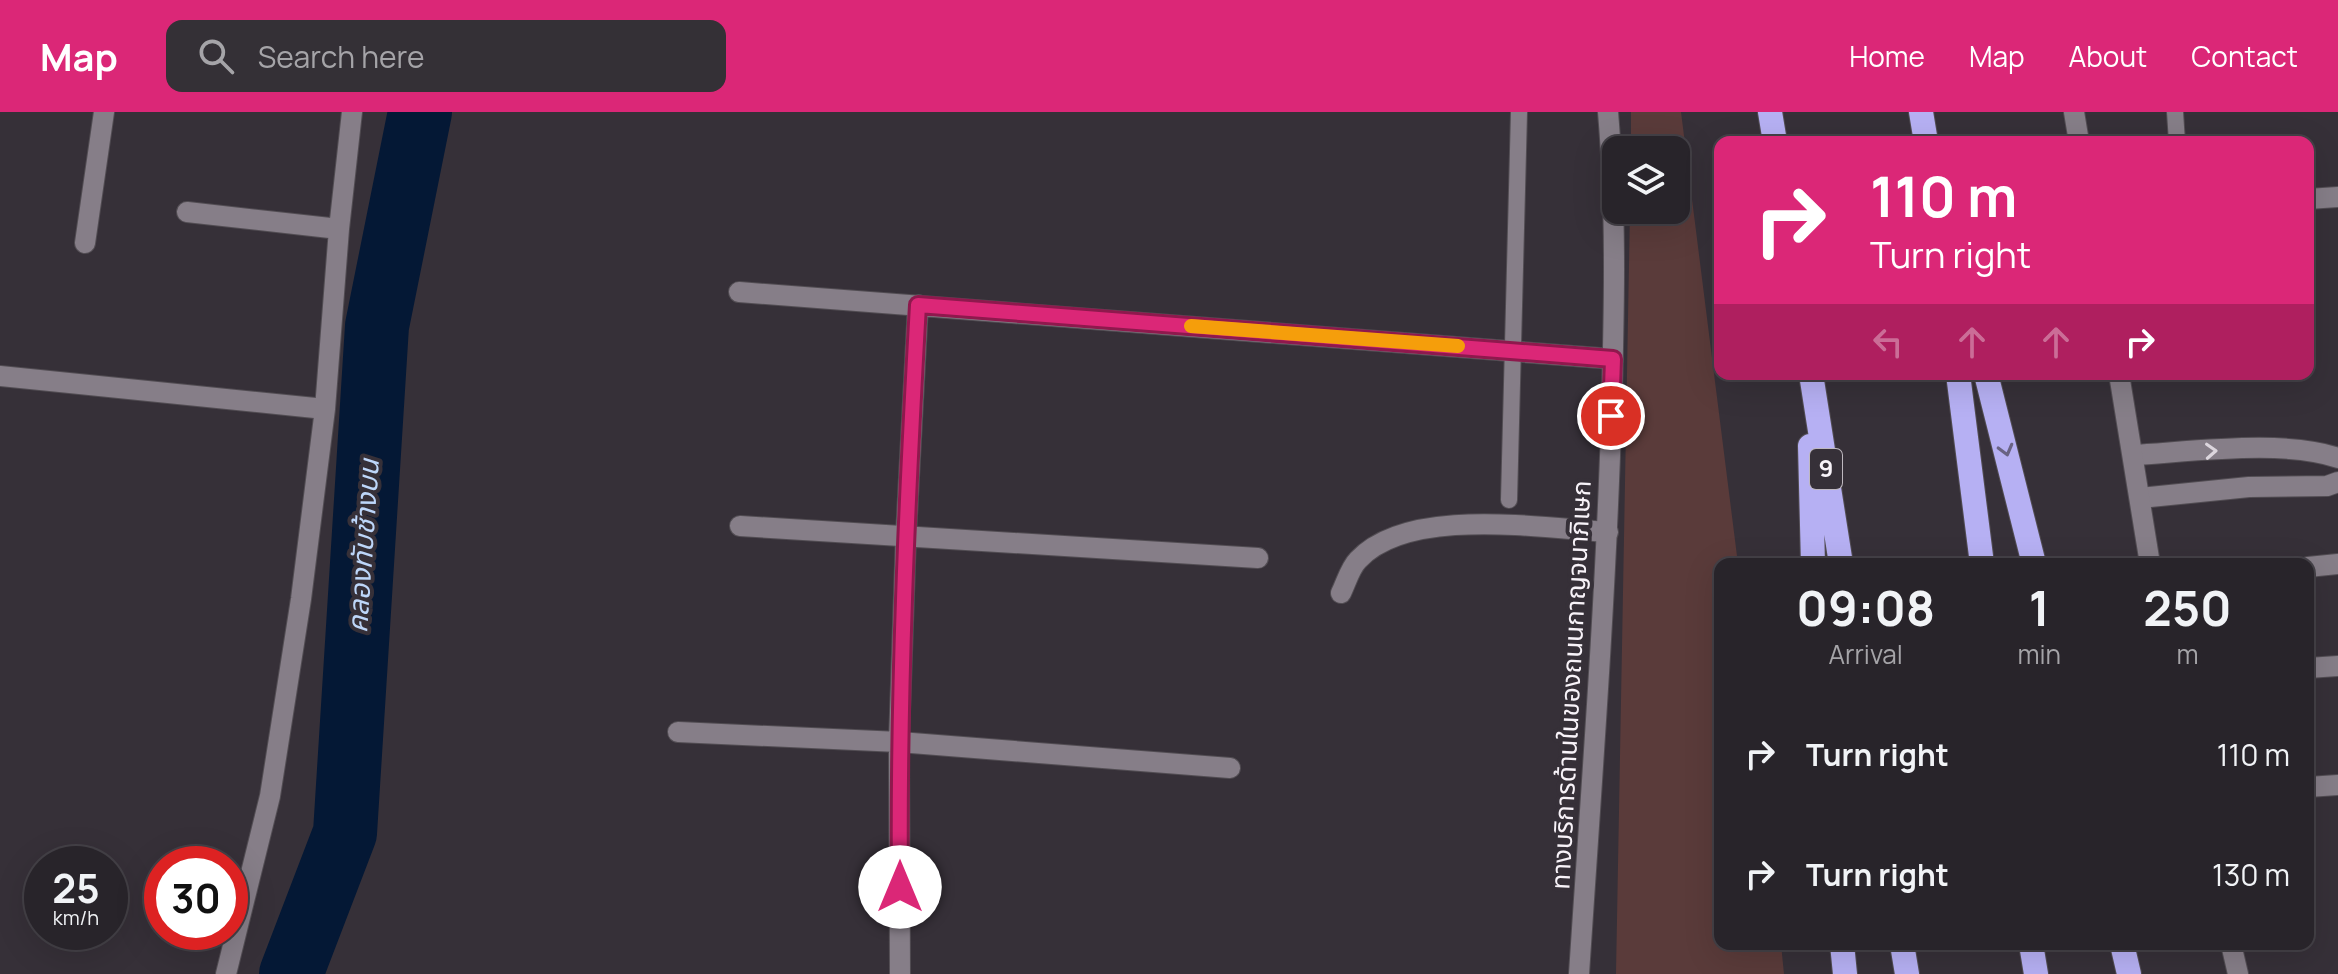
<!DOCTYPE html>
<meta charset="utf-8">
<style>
body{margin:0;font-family:Manrope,"Noto Sans Thai",sans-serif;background:#343036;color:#f1f3f6;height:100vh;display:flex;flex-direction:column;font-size:30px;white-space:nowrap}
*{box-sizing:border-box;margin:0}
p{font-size:26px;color:#a5a4a8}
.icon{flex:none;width:44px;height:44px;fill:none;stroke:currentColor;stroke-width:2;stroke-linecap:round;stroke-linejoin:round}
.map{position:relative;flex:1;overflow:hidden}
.sheet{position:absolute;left:1714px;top:446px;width:600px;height:392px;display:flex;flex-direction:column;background:#28242a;border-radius:16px;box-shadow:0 8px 32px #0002,0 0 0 2px #444147}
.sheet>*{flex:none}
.top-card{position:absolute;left:1714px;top:24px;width:600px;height:244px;border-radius:16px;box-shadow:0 8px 32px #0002,0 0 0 2px #444147;background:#db2777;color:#fff;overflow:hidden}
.controls{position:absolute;left:1602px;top:24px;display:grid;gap:16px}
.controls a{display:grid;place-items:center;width:88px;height:88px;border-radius:16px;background:#28242a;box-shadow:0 8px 32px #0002,0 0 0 2px #444147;font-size:40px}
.speed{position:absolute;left:24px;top:734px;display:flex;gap:16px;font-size:40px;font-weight:700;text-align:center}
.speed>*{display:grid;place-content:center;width:104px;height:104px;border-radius:50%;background:#28242a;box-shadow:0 8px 32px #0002,0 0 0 2px #444147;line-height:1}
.speed small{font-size:20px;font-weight:400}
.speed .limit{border:12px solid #d22;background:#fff;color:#111}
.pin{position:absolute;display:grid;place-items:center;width:68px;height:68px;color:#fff;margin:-34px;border:4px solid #fff;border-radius:50%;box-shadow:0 2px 8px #0007}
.me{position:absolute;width:88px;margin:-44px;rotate:0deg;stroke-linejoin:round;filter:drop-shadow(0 0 6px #0008)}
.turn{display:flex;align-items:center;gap:28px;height:168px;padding:0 24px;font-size:36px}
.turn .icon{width:104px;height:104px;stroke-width:2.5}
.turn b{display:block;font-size:56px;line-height:68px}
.lanes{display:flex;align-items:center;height:76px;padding:0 24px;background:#0003;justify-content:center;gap:40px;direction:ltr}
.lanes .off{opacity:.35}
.eta{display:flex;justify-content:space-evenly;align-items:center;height:136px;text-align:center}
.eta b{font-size:48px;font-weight:700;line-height:56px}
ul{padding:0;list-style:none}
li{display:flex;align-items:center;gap:24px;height:120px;padding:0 24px}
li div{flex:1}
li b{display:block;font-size:30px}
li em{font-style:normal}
header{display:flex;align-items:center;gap:48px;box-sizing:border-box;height:112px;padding:0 40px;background:#db2777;color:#fff}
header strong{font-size:38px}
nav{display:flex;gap:44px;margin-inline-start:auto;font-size:28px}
.search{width:560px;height:72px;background:#343036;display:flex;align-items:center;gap:20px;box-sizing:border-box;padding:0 28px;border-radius:16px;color:#a5a4a8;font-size:30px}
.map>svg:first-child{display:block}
.green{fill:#5a3b3a}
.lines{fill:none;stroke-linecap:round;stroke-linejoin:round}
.river{stroke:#041835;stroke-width:64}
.lane-casing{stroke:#524d53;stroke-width:18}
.street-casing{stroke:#524d53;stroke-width:22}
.secondary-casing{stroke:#524d53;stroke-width:22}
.highway-casing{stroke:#524d53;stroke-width:26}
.lane{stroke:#867e88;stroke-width:16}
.street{stroke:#867e88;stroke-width:20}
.secondary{stroke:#867e88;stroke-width:20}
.highway{stroke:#b6b0f3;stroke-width:24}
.oneway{stroke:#696383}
.oneway2{stroke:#dcd6dd}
.route-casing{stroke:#8e194d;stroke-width:20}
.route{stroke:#db2777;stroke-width:14}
.slow{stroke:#f59e0b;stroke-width:14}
.labels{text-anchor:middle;stroke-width:8;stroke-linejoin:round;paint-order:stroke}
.shield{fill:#363038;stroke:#beb8bf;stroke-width:2}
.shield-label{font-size:24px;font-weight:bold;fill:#f8f3f9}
.street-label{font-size:26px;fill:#f8f3f9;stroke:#363038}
.water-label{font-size:28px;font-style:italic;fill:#bdd6f9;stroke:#363038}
</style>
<header>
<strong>Map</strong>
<div class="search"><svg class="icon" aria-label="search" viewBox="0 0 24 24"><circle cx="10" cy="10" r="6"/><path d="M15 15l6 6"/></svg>Search here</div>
<nav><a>Home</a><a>Map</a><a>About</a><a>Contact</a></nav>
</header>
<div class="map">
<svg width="2338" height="862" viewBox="0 0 2338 862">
<rect width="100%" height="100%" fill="#363038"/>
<path class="green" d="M 1631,0 L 1681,0 L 1738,452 L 1720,452 L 1720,832 L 1781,832 L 1784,862 L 1616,862 L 1630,98 L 1676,98 L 1676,38 L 1631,38 Z"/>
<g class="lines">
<path class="river" d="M 291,862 L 345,721 L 377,214 L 420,0"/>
<g class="lane-casing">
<path id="lane" d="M 2175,0 L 2177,30
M 1509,388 L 1519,0"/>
</g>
<g class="street-casing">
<path id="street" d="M 2308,87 L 2338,85
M 187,100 L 339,117
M 85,131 L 104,0
M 739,180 L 1613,247
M 0,264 L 325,297
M 2133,343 C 2189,340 2287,327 2338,346
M 2140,386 L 2249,375 L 2327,374 L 2338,370
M 740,414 L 1258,446
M 2308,455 L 2338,452
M 1341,481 C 1346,471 1350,456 1358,448 C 1408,394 1540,416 1608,420
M 2308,556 L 2338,554
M 678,620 L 899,630 L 1230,656
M 2308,675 L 2338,673
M 226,862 L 270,684 L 301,487 L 325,297 L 339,117 L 352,0
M 900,862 L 899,630 L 906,423 L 918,193"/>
</g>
<g class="secondary-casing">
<path id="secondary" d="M 2074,0 L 2079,30
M 2119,262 L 2150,452
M 2231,832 L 2238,862
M 1579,862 C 1591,680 1605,498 1611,316 C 1614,210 1617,105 1608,0"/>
</g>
<g class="highway-casing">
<path id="highway" d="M 1770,0 L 1775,30
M 1921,0 L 1926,30
M 1811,262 L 1841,452
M 1958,262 L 1982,452
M 1986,262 L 2034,452
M 1810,334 L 1813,452
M 1842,832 L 1845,862
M 1902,832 L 1907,862
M 2031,832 L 2036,862
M 2122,832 L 2129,862"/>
</g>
<use href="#lane" class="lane"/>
<use href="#street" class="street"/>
<use href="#secondary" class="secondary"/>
<use href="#highway" class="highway"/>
</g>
<defs><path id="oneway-chevron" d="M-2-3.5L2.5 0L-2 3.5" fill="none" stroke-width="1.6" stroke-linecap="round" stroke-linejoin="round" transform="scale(2)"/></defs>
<use class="oneway" href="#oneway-chevron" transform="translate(2006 338) rotate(75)"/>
<use class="oneway2" href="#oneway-chevron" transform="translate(2211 339) rotate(-3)"/>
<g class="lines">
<g class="route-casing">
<path id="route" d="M 900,775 C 898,580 907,387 918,193 L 1613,247 L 1611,304"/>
</g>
<use href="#route" class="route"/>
<path class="slow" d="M 1191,214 L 1458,234"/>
</g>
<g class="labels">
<rect class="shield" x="1810" y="337" width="32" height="40" rx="6"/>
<g class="shield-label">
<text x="1826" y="365">9</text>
</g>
<g class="street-label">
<text transform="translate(1571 573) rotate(-87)" y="9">ทางบริการด้านในของถนนกาญจนาภิเษก</text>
</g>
<g class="water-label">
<text transform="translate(363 434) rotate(-86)" y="10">คลองทับช้างบน</text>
</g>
</g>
</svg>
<div class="controls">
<a><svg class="icon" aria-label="layers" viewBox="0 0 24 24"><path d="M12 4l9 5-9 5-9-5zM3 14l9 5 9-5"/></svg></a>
</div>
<div class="speed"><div>25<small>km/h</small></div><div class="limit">30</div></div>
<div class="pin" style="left:1611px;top:304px;background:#d93025"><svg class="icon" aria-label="arrive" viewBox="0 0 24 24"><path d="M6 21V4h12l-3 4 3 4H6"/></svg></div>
<svg class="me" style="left:900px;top:775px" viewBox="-20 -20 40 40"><circle r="19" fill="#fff"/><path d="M0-13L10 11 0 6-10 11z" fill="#db2777"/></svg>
<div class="top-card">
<div class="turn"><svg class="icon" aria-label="right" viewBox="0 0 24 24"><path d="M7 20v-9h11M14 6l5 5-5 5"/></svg><div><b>110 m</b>Turn right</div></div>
<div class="lanes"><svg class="icon off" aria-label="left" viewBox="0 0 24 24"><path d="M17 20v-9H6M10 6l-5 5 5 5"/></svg><svg class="icon off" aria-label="ahead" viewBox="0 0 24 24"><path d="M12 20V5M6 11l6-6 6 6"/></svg><svg class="icon off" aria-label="ahead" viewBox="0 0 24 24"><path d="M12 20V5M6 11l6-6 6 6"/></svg><svg class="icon" aria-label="right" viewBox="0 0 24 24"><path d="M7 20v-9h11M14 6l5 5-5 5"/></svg></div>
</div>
<section class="sheet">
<div class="eta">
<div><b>09:08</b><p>Arrival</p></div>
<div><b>1</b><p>min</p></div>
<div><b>250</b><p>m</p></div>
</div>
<ul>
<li><svg class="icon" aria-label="right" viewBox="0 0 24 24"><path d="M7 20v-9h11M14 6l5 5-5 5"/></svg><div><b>Turn right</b></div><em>110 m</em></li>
<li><svg class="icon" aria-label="right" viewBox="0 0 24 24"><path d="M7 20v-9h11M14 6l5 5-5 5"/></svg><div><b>Turn right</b></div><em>130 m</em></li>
</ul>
</section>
</div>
